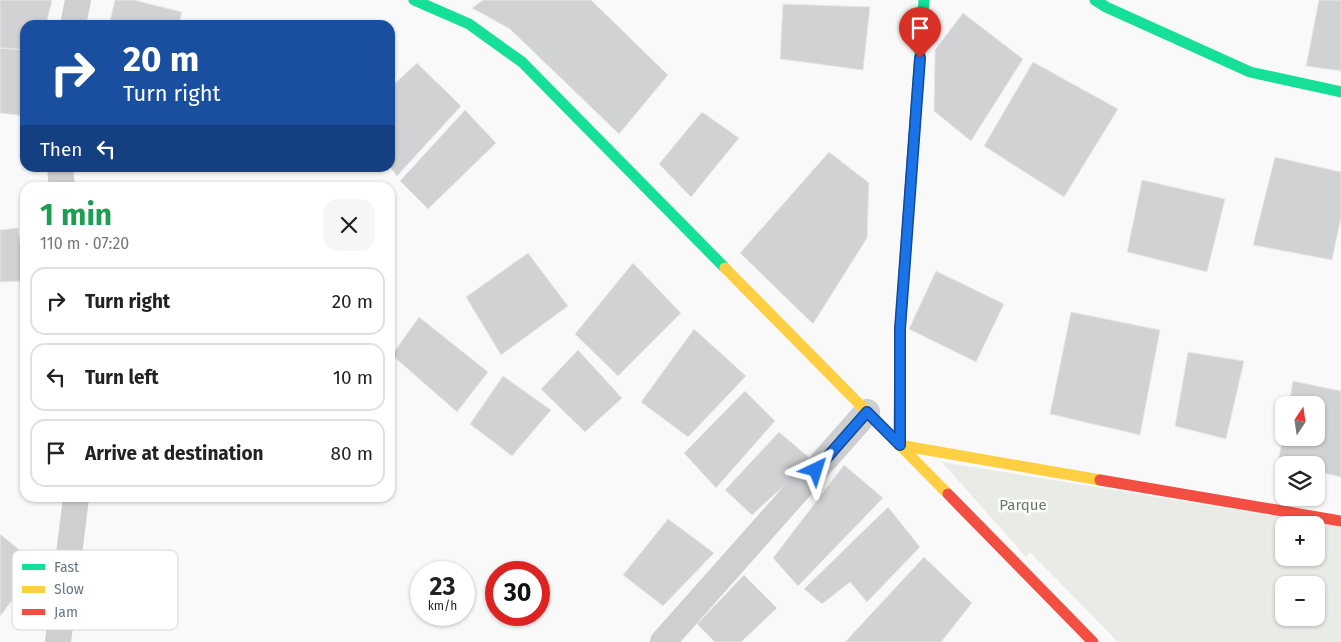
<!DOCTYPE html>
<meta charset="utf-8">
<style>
body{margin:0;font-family:"Fira Sans",sans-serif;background:#f6f6f6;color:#222;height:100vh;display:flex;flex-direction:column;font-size:19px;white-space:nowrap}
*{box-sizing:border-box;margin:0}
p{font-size:16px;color:#767676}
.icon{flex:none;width:28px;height:28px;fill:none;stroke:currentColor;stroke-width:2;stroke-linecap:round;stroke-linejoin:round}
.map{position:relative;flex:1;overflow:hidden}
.side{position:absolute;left:20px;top:182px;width:375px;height:320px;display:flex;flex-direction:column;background:#fff;border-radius:15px;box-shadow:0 1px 4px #0004}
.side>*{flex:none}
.hud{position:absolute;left:20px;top:20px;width:375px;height:152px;border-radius:15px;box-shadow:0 1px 4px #0004;background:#1a4fa0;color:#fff;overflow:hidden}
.needle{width:32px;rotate:13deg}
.controls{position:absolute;left:1275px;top:396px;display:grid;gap:10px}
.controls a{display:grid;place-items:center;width:50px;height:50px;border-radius:10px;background:#fff;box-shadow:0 1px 4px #0004;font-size:25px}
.speed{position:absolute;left:410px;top:561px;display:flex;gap:10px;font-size:25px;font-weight:700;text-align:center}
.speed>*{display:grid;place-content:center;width:65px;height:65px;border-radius:50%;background:#fff;box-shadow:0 1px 4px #0004;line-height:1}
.speed small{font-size:12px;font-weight:400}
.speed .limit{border:8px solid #d22;background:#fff;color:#111}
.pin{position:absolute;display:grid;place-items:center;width:42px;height:42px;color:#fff;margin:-51px -21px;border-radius:50% 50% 50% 0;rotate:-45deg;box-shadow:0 0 5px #0007}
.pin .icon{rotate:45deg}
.me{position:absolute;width:55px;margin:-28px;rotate:41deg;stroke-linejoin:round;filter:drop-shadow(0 0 4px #0008)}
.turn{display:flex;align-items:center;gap:18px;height:105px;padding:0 20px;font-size:22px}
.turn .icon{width:65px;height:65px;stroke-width:2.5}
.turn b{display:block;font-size:35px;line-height:42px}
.then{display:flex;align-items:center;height:48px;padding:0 20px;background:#0003;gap:10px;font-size:19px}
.round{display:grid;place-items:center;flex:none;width:52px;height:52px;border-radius:15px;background:#f6f6f6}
.overview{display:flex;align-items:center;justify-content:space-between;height:85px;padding:0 20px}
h1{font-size:30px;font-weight:700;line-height:38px;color:#1e9e55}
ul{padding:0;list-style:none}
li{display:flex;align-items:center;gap:15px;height:68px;margin:0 10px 8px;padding:0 10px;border:2px solid #e0e0e0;border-radius:15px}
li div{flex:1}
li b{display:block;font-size:19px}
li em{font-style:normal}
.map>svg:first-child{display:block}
.green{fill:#e8ebe6;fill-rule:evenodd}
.building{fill:#d0d2d3;stroke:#e8e8e8}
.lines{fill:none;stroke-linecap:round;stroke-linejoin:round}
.street{stroke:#cecfd0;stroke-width:26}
.fast{stroke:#16e098;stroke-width:11}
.slow{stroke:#ffcf43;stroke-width:11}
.jam{stroke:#f24e42;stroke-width:11}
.route-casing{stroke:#114b97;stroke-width:12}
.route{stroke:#1a73e8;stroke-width:9}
.labels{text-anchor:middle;stroke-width:5;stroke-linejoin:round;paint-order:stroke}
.park-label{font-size:15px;fill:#687a64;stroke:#fff}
.key{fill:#fff;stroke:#d1d6da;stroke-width:1}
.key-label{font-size:14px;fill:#657683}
</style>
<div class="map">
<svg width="1341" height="642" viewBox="0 0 1341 642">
<rect width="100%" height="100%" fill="#f9f9f9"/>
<path class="green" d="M 942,462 L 1341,527 L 1341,642 L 1118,642 L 1030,552 L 1026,557 ZM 1284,525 L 1316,525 L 1316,558 L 1284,558 ZM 1284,585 L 1316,585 L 1316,618 L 1284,618 Z"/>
<path class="building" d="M 0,0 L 52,0 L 46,25 L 25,25 L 25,50 L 0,48 Z
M 115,0 L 134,0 L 182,12 L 179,25 L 109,25 Z
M 483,0 L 591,0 L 668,75 L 619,134 L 510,29 L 472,8 Z
M 1319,0 L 1341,0 L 1341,71 L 1306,66 Z
M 783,4 L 870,7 L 863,70 L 780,59 Z
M 963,13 L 1023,59 L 971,141 L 934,111 L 935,50 Z
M 0,48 L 25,50 L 25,116 L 0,113 Z
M 1033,62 L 1118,109 L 1064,197 L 984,146 Z
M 417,63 L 461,106 L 397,176 L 390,167 L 390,88 Z
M 465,110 L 496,143 L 428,209 L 400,181 Z
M 702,112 L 739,138 L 691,197 L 659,164 Z
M 829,152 L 869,183 L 867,238 L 813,324 L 740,253 Z
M 1275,157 L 1341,172 L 1341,218 L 1332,260 L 1253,245 Z
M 1142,180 L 1225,199 L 1207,272 L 1127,252 Z
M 18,228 L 25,281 L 0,282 L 0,230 Z
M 528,253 L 568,306 L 501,355 L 466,297 Z
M 633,263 L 681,313 L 618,376 L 575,334 Z
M 936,271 L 1004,304 L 976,362 L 909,329 Z
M 1071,312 L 1160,330 L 1140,435 L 1050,414 Z
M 419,317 L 488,372 L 457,412 L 392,355 Z
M 694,329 L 746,376 L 688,437 L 641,402 Z
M 578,350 L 622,398 L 585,432 L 541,389 Z
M 1188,352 L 1244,361 L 1226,439 L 1175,426 Z
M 503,376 L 551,410 L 512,456 L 470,424 Z
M 1293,381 L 1341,391 L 1341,477 L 1316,471 L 1316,465 L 1291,465 L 1278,462 L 1284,432 L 1284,438 L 1316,438 L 1316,405 L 1289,405 Z
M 745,391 L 775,421 L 716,488 L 684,453 Z
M 779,432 L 812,460 L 752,515 L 725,490 Z
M 844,465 L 883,498 L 798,586 L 773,558 Z
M 888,507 L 920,547 L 867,602 L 850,582 L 822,604 L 804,589 Z
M 668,519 L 714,553 L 663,606 L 623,575 Z
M 0,534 L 39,566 L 0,616 Z
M 924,557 L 972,603 L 941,642 L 845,642 Z
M 744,575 L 777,608 L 741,642 L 715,642 L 697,624 Z"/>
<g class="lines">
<path class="street" d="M 73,25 L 78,0
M 60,168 L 62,188
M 58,642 L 76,498
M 663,642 L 867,412"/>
<path class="fast" d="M 414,0 L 469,24 L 522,62 L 725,268
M 1095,0 L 1106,7 L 1250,72 L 1341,92
M 914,135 L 924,0"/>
<path class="slow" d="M 725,268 L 948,494
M 899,445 L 1100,480"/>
<path class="jam" d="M 899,445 L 900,329 L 914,135
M 1100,480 L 1341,521
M 948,494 L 1093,642"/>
</g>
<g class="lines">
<g class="route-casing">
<path id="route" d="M 816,470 L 867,412 L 900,445 L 900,329 L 920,58"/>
</g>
<use href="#route" class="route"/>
</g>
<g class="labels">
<g class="park-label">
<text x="1023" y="510">Parque</text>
</g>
</g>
<rect x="12" y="550" width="166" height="80" rx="8" class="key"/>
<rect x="22" y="564" width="23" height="6" fill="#16e098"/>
<rect x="22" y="586" width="23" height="7" fill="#ffcf43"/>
<rect x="22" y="609" width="23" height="6" fill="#f24e42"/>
<g class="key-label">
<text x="54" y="572">Fast</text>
<text x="54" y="594">Slow</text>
<text x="54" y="617">Jam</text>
</g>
</svg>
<div class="controls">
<a><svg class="needle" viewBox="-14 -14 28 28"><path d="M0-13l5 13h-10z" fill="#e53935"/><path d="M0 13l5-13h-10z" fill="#767676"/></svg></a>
<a><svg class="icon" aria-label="layers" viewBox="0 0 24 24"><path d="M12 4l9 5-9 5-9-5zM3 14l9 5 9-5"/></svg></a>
<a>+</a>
<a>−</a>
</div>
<div class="speed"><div>23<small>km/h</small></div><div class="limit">30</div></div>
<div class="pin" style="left:920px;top:58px;background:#d93025"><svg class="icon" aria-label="arrive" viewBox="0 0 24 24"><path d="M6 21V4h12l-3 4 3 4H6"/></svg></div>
<svg class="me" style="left:816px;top:470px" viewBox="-20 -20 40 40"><path d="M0-17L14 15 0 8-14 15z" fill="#1a73e8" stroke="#fff" stroke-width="4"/></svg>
<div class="hud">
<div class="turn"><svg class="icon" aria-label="right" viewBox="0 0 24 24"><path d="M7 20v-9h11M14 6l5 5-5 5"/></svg><div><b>20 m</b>Turn right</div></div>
<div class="then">Then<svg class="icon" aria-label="left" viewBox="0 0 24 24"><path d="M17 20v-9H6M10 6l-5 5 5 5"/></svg></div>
</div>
<section class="side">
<div class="overview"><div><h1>1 min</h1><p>110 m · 07:20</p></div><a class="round"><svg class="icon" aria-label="close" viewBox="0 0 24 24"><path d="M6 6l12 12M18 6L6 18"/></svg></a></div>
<ul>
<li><svg class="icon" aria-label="right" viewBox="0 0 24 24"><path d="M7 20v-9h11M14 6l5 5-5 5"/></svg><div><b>Turn right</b></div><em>20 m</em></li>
<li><svg class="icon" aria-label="left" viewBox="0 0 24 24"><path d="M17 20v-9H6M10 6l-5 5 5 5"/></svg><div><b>Turn left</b></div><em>10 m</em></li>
<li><svg class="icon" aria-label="arrive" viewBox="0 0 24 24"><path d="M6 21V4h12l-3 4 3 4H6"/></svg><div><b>Arrive at destination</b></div><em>80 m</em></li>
</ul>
</section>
</div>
